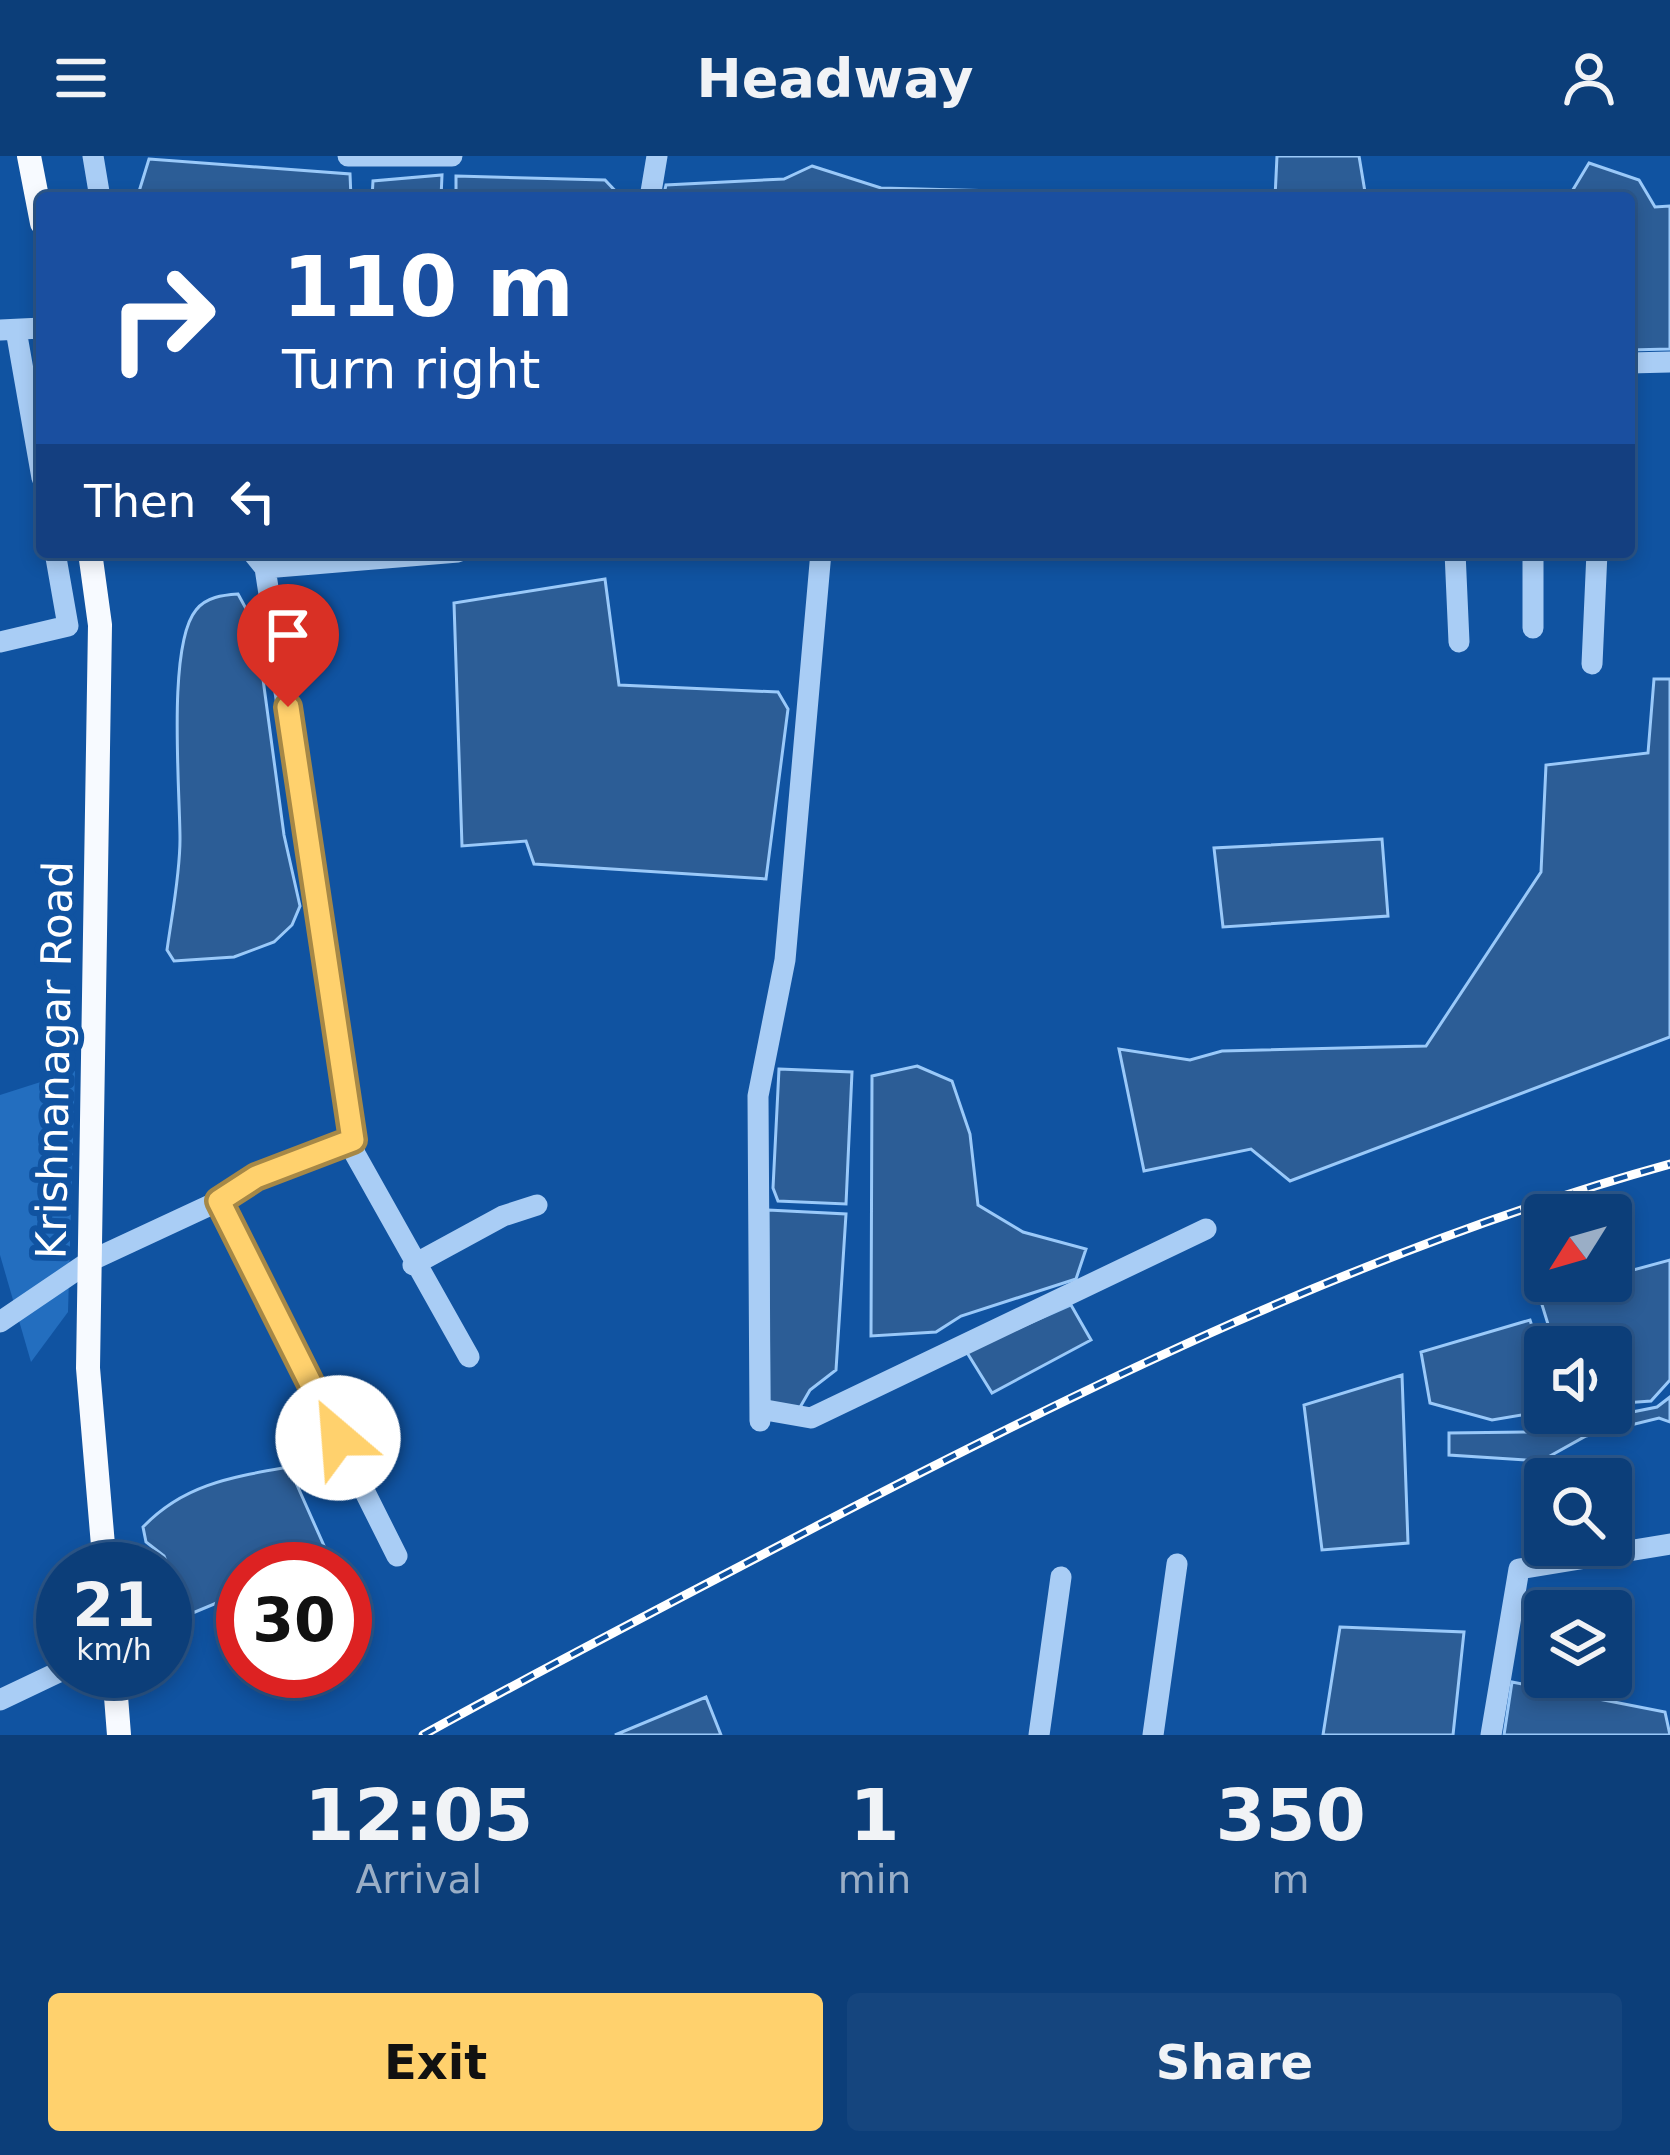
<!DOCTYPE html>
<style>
body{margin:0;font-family:"DejaVu Sans",sans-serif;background:#15457e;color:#f1f3f6;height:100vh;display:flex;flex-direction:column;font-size:45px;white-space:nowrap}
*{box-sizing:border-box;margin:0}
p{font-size:39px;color:#9aaec6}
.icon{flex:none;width:66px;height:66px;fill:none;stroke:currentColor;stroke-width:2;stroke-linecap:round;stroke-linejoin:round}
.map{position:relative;height:1579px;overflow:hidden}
.sheet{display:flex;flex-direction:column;background:#0c3e79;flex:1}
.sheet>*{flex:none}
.guide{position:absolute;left:36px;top:36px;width:1599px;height:366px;border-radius:12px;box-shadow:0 6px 18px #0003,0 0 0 3px #2c578a;background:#1a4fa0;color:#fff;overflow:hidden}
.needle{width:78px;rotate:233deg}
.fabs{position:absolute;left:1524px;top:1038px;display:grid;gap:24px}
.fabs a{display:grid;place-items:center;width:108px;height:108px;border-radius:12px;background:#0c3e79;box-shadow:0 6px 18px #0003,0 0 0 3px #2c578a;font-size:60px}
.speed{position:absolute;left:36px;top:1386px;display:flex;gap:24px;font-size:60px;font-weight:700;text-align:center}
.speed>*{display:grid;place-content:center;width:156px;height:156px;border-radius:50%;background:#0c3e79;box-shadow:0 6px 18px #0003,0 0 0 3px #2c578a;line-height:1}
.speed small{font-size:30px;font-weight:400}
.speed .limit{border:18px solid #d22;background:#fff;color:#111}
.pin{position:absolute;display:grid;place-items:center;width:102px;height:102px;color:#fff;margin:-123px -51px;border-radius:50% 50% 50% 0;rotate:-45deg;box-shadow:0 0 12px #0007}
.pin .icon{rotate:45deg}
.me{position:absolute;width:132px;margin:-66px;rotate:333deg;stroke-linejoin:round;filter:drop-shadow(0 0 9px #0008)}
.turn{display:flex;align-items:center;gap:42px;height:252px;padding:0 48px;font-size:54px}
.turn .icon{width:156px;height:156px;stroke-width:2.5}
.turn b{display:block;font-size:84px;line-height:102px}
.then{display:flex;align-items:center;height:114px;padding:0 48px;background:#0003;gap:24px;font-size:45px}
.eta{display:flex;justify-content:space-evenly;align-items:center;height:204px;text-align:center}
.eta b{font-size:72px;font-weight:700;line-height:84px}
.primary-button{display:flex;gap:24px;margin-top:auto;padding:24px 48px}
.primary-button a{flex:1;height:138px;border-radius:12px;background:#ffd16d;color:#111;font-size:48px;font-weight:700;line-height:138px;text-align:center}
.primary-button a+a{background:#15457e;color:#f1f3f6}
header{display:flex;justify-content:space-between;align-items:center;height:156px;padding:0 48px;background:#0c3e79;font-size:54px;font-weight:700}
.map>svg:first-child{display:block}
.green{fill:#236ebf}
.water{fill:#2c5d96;stroke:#9ac9f9;stroke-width:3}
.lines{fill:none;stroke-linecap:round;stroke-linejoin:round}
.minor{stroke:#a9cdf5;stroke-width:21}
.major{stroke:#f7faff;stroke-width:24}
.rail-casing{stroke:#fff;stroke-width:9}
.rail{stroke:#1053a1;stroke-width:4.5;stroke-dasharray:14;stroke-linecap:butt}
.route-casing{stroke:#a68847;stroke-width:30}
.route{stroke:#ffd16d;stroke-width:21}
.labels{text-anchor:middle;stroke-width:12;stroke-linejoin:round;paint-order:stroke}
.street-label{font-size:42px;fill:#fff;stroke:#1053a1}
</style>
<header><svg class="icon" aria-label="menu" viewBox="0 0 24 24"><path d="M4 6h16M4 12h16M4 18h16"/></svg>Headway<svg class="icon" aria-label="person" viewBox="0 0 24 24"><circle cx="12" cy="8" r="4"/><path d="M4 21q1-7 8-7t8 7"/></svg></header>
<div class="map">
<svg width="1670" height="1579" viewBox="0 0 1670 1579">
<rect width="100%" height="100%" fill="#1053a1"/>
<path class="green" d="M 75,915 L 68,1156 L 31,1206 L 0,1099 L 0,939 Z"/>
<path class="water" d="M 1277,0 L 1359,0 L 1366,42 L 1275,42 Z
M 149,3 L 350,18 L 351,42 L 137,42 Z
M 1589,7 L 1639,24 L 1655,51 L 1670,50 L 1670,193 L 1629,194 L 1629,42 L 1568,42 Z
M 812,10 L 881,32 L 1109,38 L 1110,42 L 663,42 L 666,29 L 784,23 Z
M 442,19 L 441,42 L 372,42 L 373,25 Z
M 456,20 L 605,24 L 622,42 L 456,42 Z
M 605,423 L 619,529 L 778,536 L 788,553 L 766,723 L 534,708 L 526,685 L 462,690 L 454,447 Z
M 238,438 L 256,471 L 284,679 L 300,750 L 292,769 L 274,786 L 234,801 L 174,805 L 167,794 C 172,758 180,719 180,683 C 180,635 167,489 196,454 C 206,441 223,439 238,438 Z
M 1654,523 L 1670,523 L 1670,881 L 1290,1025 L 1251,993 L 1144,1015 L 1119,893 L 1190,904 L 1222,895 L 1426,890 L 1541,716 L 1546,609 L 1648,597 Z
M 1382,683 L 1388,760 L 1223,771 L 1214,692 Z
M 917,910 L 952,925 L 970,978 L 978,1049 L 1023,1076 L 1086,1093 L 1076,1123 L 961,1160 L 936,1176 L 871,1180 L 872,920 Z
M 779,913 L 852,916 L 846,1048 L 778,1045 L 773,1032 Z
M 768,1054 L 846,1058 L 836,1214 L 810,1234 L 799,1253 L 769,1247 Z
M 1670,1104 L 1670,1224 L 1651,1245 L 1611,1248 L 1611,1191 L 1555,1191 L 1539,1139 L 1611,1125 L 1611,1120 Z
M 1071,1149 L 1091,1184 L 992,1237 L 966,1195 Z
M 1530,1164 L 1545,1211 L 1545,1255 L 1492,1264 L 1430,1247 L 1421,1196 Z
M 1402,1219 L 1408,1387 L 1322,1394 L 1304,1249 Z
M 1670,1241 L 1670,1266 L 1659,1262 L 1586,1280 L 1541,1305 L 1449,1299 L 1449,1277 L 1533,1276 L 1657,1251 Z
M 289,1311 L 329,1401 L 300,1413 L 243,1413 L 243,1436 L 188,1459 L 164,1400 L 146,1386 L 143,1371 C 184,1328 232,1321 289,1311 Z
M 1340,1471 L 1464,1476 L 1453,1579 L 1323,1579 Z
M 1512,1526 L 1665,1556 L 1670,1579 L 1504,1579 Z
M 706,1541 L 721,1579 L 615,1579 Z"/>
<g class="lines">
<path class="minor" d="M 93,0 L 100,42
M 348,0 L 452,0
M 650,42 L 657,0
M 0,174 L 42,172
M 16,174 L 42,322
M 1629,207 L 1670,206
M 252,396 L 265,412 L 355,998 L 469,1201
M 1455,396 L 1459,486
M 1533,396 L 1533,472
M 265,412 L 458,396
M 0,486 L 68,470 L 55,396
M 1592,508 L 1597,396
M 219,1045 L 397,1400
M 413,1109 L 503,1060 L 537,1049
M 0,1166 L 90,1105 L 219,1045 L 255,1021 L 353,984
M 760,1253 L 811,1262 L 1206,1073
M 760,1265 L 758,940 L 785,804 L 821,396
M 0,1544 L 63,1514
M 1039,1579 L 1061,1421
M 1153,1579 L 1177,1408
M 1491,1579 L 1519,1413 L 1670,1388"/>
<path class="major" d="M 29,0 L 42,67
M 90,396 L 100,469 L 88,1212 L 105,1413
M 114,1515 L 119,1579"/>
<g class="rail-casing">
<path id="rail" d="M 423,1579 C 553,1507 686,1439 817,1370 C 1090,1228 1372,1090 1670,1008"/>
</g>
<use href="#rail" class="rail"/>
</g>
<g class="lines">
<g class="route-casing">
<path id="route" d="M 288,551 L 353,984 L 256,1021 L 219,1045 L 338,1282"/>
</g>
<use href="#route" class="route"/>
</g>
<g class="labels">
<g class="street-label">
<text transform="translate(54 904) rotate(-89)" y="15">Krishnanagar Road</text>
</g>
</g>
</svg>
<div class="fabs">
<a><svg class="needle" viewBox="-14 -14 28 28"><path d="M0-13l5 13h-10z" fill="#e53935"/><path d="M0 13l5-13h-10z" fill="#9aaec6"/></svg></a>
<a><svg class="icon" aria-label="sound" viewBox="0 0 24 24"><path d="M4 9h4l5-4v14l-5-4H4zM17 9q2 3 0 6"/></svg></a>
<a><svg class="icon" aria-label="search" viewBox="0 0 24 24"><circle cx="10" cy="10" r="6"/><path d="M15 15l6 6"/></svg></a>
<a><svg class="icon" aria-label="layers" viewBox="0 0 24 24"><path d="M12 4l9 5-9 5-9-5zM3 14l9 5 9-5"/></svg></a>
</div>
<div class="speed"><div>21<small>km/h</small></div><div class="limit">30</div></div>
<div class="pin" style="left:288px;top:551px;background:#d93025"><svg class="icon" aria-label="arrive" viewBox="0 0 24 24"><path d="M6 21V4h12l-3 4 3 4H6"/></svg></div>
<svg class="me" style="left:338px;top:1282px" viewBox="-20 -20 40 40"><circle r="19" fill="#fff"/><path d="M0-13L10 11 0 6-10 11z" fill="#ffd16d"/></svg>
<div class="guide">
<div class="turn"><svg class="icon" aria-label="right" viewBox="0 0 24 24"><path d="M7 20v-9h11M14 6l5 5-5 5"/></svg><div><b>110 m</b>Turn right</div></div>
<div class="then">Then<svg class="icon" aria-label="left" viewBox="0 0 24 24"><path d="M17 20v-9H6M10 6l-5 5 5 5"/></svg></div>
</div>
</div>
<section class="sheet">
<div class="eta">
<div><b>12:05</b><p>Arrival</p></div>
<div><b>1</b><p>min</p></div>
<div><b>350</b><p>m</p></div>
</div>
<div class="primary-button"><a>Exit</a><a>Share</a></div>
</section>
